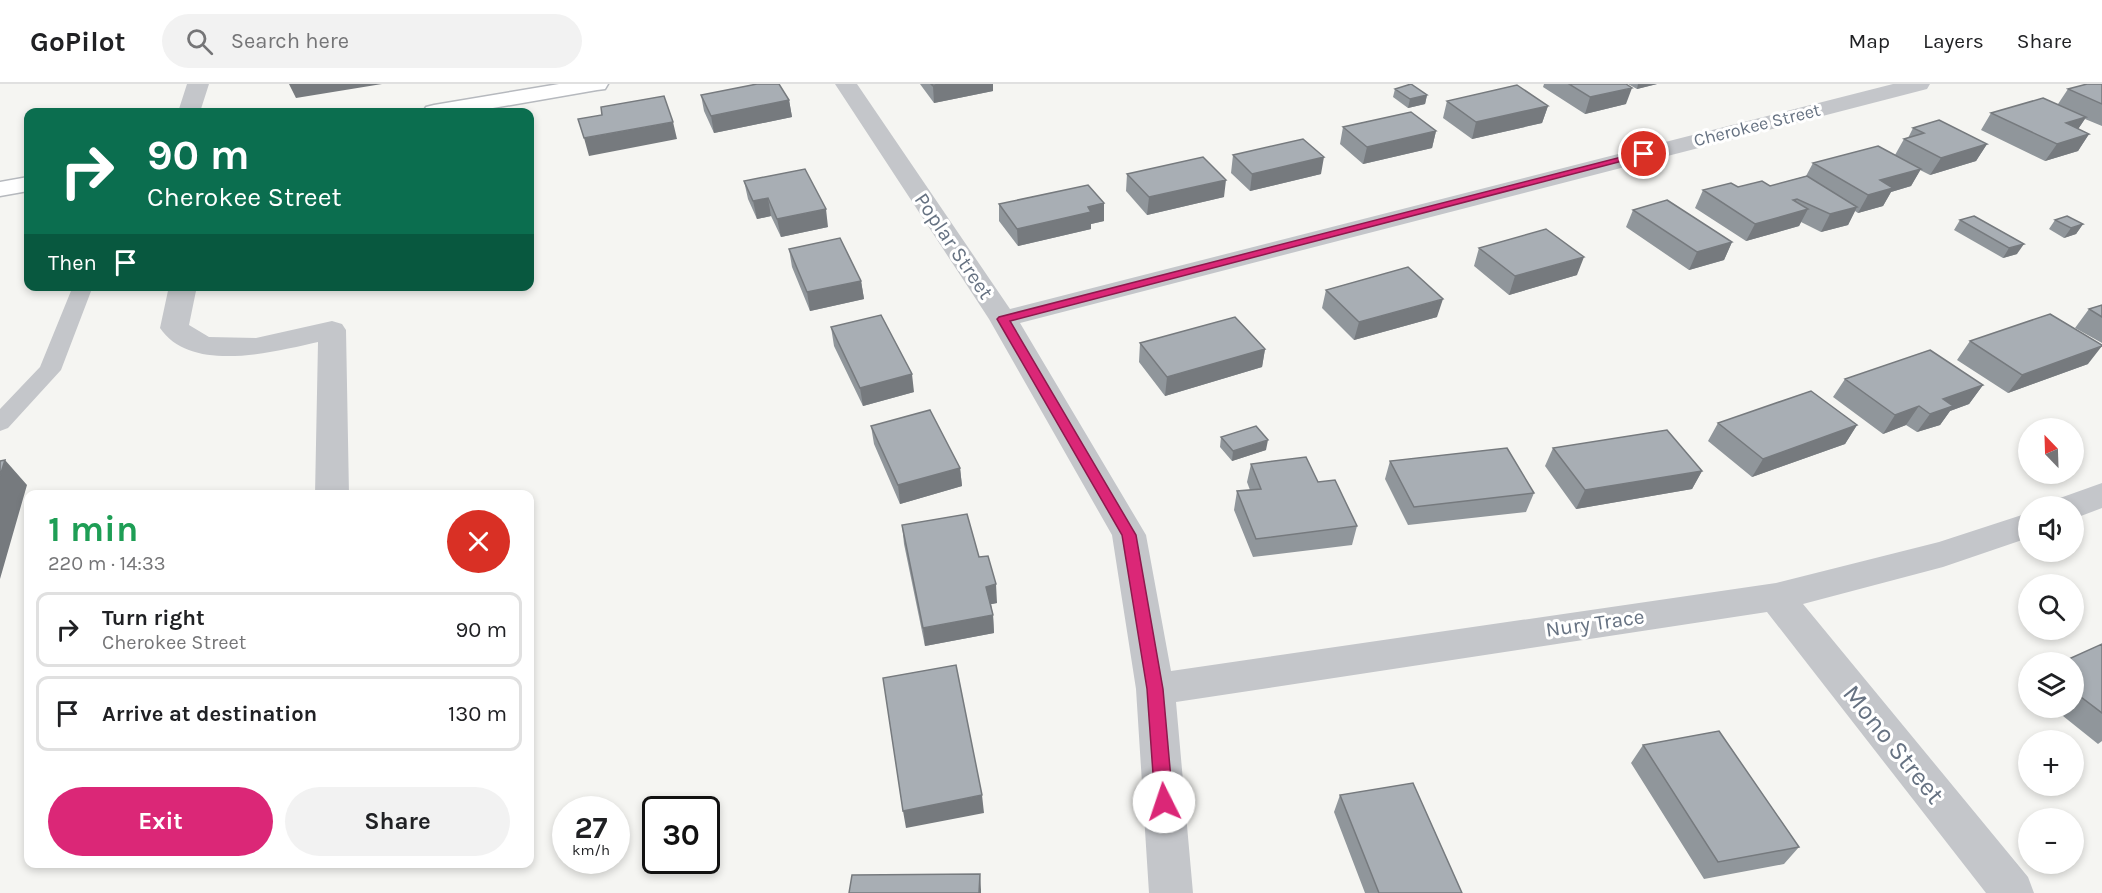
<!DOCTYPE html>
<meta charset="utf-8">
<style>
body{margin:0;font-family:Karla,sans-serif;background:#f2f2f2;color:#202124;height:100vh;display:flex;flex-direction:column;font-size:22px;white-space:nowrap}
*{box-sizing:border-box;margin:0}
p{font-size:20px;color:#757577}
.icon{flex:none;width:33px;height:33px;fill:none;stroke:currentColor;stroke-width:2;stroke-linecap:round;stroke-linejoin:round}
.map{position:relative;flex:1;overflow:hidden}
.sheet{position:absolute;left:24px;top:406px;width:510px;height:378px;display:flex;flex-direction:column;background:#fff;border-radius:12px;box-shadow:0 3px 9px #0003}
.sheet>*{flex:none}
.guide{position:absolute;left:24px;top:24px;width:510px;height:183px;border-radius:12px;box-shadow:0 3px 9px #0003;background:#0b6e4f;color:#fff;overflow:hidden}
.needle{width:39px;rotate:337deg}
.buttons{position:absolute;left:2018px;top:334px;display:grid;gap:12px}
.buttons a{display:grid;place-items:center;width:66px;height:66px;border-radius:50%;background:#fff;box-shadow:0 3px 9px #0003;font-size:30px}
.speed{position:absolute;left:552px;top:712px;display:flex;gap:12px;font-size:30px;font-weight:700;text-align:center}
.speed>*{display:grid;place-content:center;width:78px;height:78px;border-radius:50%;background:#fff;box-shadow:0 3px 9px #0003;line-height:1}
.speed small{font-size:15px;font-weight:400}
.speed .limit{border:3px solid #111;border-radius:9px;background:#fff;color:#111}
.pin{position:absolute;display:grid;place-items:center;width:51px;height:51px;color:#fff;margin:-26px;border:3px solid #fff;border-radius:50%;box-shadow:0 2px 6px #0007}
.me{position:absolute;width:66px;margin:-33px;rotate:356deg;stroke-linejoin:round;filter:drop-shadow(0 0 4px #0008)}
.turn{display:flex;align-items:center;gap:21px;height:126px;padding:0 24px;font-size:27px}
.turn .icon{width:78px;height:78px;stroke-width:2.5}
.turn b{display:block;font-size:42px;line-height:51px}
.then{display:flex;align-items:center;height:57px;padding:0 24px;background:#0003;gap:12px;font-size:22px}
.round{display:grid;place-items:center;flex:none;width:63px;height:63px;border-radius:32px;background:#f2f2f2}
.headline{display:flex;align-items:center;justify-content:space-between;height:102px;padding:0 24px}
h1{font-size:36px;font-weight:700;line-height:45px;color:#1e9e55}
.cta{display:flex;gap:12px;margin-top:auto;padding:12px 24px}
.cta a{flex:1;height:69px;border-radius:36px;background:#db2777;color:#fff;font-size:24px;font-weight:700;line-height:69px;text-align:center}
.cta a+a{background:#f2f2f2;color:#202124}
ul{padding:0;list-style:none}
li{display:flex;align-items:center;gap:18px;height:75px;margin:0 12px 9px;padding:0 12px;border:3px solid #e0e0e0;border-radius:12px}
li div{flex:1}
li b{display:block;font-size:22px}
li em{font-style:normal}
header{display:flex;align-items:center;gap:36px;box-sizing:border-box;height:84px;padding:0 30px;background:#fff;border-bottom:2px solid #e0e0e0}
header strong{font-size:28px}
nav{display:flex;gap:33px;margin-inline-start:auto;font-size:21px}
.search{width:420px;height:54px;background:#f2f2f2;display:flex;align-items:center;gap:15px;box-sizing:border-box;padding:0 21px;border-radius:33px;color:#757577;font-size:22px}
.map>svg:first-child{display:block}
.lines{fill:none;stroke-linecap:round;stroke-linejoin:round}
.secondary-casing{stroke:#b6b9be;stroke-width:3}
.lane{fill:#c4c6ca;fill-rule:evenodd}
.street{fill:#c4c6ca;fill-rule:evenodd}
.secondary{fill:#fff;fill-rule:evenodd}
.wall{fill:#90969b}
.shaded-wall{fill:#767a7e}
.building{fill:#a8aeb4;stroke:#767a7e;stroke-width:1.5}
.route{fill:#db2777;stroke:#8e194d;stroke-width:1.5}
.labels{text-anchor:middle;stroke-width:6;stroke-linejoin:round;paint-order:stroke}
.far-street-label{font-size:18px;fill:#667282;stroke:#fff}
.street-label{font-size:21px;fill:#667282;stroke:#fff}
.near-street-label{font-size:26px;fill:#667282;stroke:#fff}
</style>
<header>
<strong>GoPilot</strong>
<div class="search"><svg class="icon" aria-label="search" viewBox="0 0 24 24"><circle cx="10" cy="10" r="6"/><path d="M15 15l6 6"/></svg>Search here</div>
<nav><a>Map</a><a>Layers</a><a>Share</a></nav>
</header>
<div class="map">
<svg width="2102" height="809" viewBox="0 0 2102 809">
<rect width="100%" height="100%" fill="#f5f5f2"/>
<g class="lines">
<g class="secondary-casing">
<path id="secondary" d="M 559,0 L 608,0 L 605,5 L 597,6 L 470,28 L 423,28 L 426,23 L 434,21 Z
M 28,93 L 28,107 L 0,112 L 0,98 Z"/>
</g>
<path class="lane" d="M 73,202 L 93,202 L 61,286 L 8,344 L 0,347 L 0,325 L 40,283 Z"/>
<path class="street" d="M 187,0 L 209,0 L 200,28 L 178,28 Z
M 835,0 L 857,0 L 1010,225 L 1893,0 L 1930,0 L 1927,5 L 1020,239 L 1146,451 L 1171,587 L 1776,499 L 1939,458 L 2028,429 L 2028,454 L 1943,483 L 1803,520 L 2028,793 L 2034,809 L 1986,809 L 1767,528 L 1176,618 L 1193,809 L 1149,809 L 1136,605 L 1112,451 L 989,235 Z
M 169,202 L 197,202 L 189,241 L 209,253 L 256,254 L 332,237 L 342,240 L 346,246 L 349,411 L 315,411 L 318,258 C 273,268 191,290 160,244 Z
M 2102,399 L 2102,424 L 2073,435 L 2073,423 L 2055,423 L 2060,414 Z"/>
<use href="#secondary" class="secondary"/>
</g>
<path class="wall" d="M 920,0 L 993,0 L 993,7 L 934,19 Z
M 1544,0 L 1626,0 L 1626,20 L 1585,30 L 1543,3 Z
M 1628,0 L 1657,0 L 1637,5 Z
M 2102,0 L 2102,42 L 2085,35 L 2078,45 L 2089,50 L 2078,67 L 2045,77 L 1981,46 L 1991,29 L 2058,20 L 2068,5 Z
M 1395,5 L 1427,11 L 1425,20 L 1408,24 L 1393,13 Z
M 701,11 L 789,16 L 792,33 L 714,49 L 704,27 Z
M 1447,17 L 1548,22 L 1542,39 L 1472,55 L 1443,34 Z
M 1343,43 L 1436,47 L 1432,64 L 1363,80 L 1340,60 Z
M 1913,44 L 1987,60 L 1976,77 L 1930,91 L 1920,86 L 1911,102 L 1891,108 L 1883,122 L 1858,129 L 1855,127 L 1848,141 L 1821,148 L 1801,138 L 1799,142 L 1746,157 L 1695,124 L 1703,106 L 1770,102 L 1806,92 L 1813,79 L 1895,71 L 1904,55 L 1908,54 Z
M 1233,71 L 1321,90 L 1250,107 L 1231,89 Z
M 1127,90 L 1224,113 L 1147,131 L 1126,107 Z
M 744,97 L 828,143 L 781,153 L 771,132 L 757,135 L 748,115 Z
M 1104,119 L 1104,137 L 1091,140 L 1091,145 L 1018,162 L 999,137 L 999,120 Z
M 1633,126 L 1732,158 L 1724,176 L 1689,186 L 1626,143 Z
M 1974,132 L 2017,170 L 2003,174 L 1954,146 L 1960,136 Z
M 2055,136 L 2083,140 L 2076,150 L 2064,154 L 2049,145 Z
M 1479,164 L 1577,191 L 1509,211 L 1474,182 Z
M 789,165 L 861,197 L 864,215 L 810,227 L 792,183 Z
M 1326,206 L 1437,233 L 1354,256 L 1322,224 Z
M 2102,221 L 2102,259 L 2075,244 L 2089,225 Z
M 831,243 L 914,308 L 863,322 L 834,262 Z
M 1970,257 L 2088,280 L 2008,309 L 1957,276 Z
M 1140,259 L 1265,265 L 1262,283 L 1165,312 L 1139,278 Z
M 1845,295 L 1983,301 L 1969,320 L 1950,327 L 1940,341 L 1917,348 L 1906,341 L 1883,350 L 1833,313 Z
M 1718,339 L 1857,341 L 1845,360 L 1752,393 L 1708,357 Z
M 871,342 L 960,384 L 962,402 L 900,420 L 874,360 Z
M 1221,353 L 1266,366 L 1232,377 L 1220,363 Z
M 1553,364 L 1702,387 L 1692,405 L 1576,425 L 1545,382 Z
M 1390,377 L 1534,409 L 1526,428 L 1408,441 L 1385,395 Z
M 1251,380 L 1318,398 L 1357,442 L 1352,461 L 1253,473 L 1234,426 L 1237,407 L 1250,406 L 1247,398 Z
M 902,441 L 979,473 L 997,519 L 991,520 L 993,531 L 994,549 L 925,562 L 904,460 Z
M 2102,560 L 2102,657 L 2098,660 L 2053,624 L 2073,624 L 2073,579 Z
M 1643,661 L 1799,763 L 1784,780 L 1704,795 L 1631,679 Z
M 1340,711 L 1462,809 L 1365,809 L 1334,728 Z"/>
<path class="shaded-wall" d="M 289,0 L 382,0 L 296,14 Z
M 945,0 L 993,0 L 993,7 L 934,19 L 933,2 Z
M 1638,0 L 1657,0 L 1637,5 Z
M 1632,4 L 1626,20 L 1585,30 L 1590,13 Z
M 1427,11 L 1425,20 L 1408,24 L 1410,15 Z
M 789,16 L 792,33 L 714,49 L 711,32 Z
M 1548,22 L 1542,39 L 1472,55 L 1476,38 Z
M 2086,33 L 2075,50 L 2066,39 Z
M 673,38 L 677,55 L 589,72 L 584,54 Z
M 1436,47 L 1432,64 L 1363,80 L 1367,63 Z
M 2089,50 L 2078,67 L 2045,77 L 2057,60 Z
M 1987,60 L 1976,77 L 1930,91 L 1941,74 Z
M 1324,73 L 1321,90 L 1250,107 L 1252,90 Z
M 1921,85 L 1911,102 L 1891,108 L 1883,122 L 1858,129 L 1868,111 L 1880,96 Z
M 1226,96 L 1224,113 L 1147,131 L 1149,113 Z
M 768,114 L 771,132 L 757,135 L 753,117 Z
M 1797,115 L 1789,130 L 1808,125 L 1799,142 L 1746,157 L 1755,140 L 1793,116 Z
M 1104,119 L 1104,137 L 1091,140 L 1091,145 L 1018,162 L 1017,145 L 1088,123 Z
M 1857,123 L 1848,141 L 1821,148 L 1830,130 Z
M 826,125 L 828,143 L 781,153 L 777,135 Z
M 2083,140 L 2076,150 L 2064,154 L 2071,144 Z
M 1732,158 L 1724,176 L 1689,186 L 1697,168 Z
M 2024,160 L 2017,170 L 2003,174 L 2009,164 Z
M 1584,173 L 1577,191 L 1509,211 L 1515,192 Z
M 861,197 L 864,215 L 810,227 L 807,208 Z
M 1443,215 L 1437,233 L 1354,256 L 1359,238 Z
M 2102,262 L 2088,280 L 2008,309 L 2022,291 Z
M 1265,265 L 1262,283 L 1165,312 L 1167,293 Z
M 912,290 L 914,308 L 863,322 L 860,304 Z
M 1983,301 L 1969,320 L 1950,327 L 1940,341 L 1917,348 L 1930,330 L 1943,315 Z
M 1919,322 L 1906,341 L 1883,350 L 1895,331 Z
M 1857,341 L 1845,360 L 1752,393 L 1763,375 Z
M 1268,356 L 1266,366 L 1232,377 L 1233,367 Z
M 5,376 L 27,401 L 0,495 L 0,392 Z
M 960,384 L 962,402 L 900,420 L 898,401 Z
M 1702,387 L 1692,405 L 1576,425 L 1585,406 Z
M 996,500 L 997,519 L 987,521 L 986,503 Z
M 993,531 L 994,549 L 925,562 L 923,544 Z
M 982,711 L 984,729 L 906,744 L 903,727 Z
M 980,790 L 981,806 L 981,809 L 979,809 Z"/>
<path class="building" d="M 757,0 L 779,0 L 789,16 L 711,32 L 701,11 Z
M 931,0 L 945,0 L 933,2 Z
M 1411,0 L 1427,11 L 1410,15 L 1395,5 Z
M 1569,0 L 1626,0 L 1632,4 L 1590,13 Z
M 2087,0 L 2102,0 L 2102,20 L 2068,5 Z
M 1517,1 L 1548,22 L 1476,38 L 1447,17 Z
M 664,12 L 673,38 L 584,54 L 578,35 L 602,31 L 601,23 Z
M 2043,14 L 2086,33 L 2066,39 L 2089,50 L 2057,60 L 1991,29 Z
M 1411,28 L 1436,47 L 1367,63 L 1343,43 Z
M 1939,36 L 1987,60 L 1941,74 L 1904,55 L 1924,49 L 1913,44 Z
M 1303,55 L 1324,73 L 1252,90 L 1233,71 Z
M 1878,62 L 1921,85 L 1880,96 L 1893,104 L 1868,111 L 1813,79 Z
M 1203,73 L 1226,96 L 1149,113 L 1127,90 Z
M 805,85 L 826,125 L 777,135 L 768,114 L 753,117 L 744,97 Z
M 1807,92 L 1857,123 L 1830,130 L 1797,115 L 1793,116 L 1808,125 L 1755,140 L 1703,106 L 1731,99 L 1738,103 L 1762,97 L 1770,102 Z
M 1088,101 L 1104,119 L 1088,123 L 1091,128 L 1017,145 L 999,120 Z
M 1667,116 L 1732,158 L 1697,168 L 1633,126 Z
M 1974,132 L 2024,160 L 2009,164 L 1960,136 Z
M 2067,132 L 2083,140 L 2071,144 L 2055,136 Z
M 1546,145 L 1584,173 L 1515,192 L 1479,164 Z
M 840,154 L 861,197 L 807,208 L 789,165 Z
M 1408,183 L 1443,215 L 1359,238 L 1326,206 Z
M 2102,221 L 2102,233 L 2089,225 Z
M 2050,230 L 2102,261 L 2102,262 L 2022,291 L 1970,257 Z
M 881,231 L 912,290 L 860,304 L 831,243 Z
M 1235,233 L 1265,265 L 1167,293 L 1140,259 Z
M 1930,266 L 1983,301 L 1943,315 L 1953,322 L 1930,330 L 1919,322 L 1895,331 L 1845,295 Z
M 1811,307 L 1857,341 L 1763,375 L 1718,339 Z
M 930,326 L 960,384 L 898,401 L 871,342 Z
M 1256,342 L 1268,356 L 1233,367 L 1221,353 Z
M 1667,346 L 1702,387 L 1585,406 L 1553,364 Z
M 1507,364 L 1534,409 L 1414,423 L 1390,377 Z
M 1306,373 L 1318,398 L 1335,396 L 1357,442 L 1256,455 L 1237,407 L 1261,405 L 1251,380 Z
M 5,376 L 0,392 L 0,377 Z
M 967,430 L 979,473 L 988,472 L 996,500 L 986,503 L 993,531 L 923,544 L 902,441 Z
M 2102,560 L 2102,629 L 2073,607 L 2073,579 L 2060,579 Z
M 956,581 L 982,711 L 903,727 L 883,594 Z
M 1719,647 L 1799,763 L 1718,778 L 1643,661 Z
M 1413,699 L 1462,809 L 1379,809 L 1340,711 Z
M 980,790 L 979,809 L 849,809 L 852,791 Z"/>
<path class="route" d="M 1641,68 L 1649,70 L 1010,237 L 1136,451 L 1163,605 L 1173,718 L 1170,724 L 1164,726 L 1158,724 L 1155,718 L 1147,605 L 1122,451 L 997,235 L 999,233 Z"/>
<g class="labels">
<g class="far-street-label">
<text transform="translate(1757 41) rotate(-14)" y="6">Cherokee Street</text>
</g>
<g class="street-label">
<text transform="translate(954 162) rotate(56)" y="7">Poplar Street</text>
<text transform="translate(1595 539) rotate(-8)" y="7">Nury Trace</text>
</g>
<g class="near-street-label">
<text transform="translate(1894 660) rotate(51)" y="9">Mono Street</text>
</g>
</g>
</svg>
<div class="buttons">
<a><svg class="needle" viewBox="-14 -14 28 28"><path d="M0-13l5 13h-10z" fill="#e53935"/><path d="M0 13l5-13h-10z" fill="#757577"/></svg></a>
<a><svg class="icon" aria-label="sound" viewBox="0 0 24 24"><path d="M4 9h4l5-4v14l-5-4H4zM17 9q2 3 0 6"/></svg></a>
<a><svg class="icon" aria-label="search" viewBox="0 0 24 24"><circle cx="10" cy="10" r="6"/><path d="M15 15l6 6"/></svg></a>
<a><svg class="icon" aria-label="layers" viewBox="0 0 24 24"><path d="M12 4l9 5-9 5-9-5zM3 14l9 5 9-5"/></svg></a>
<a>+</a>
<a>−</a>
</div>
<div class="speed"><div>27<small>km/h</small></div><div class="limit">30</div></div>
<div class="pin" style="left:1644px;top:70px;background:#d93025"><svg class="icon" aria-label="arrive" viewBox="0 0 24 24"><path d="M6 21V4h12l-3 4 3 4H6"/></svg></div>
<svg class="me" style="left:1164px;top:718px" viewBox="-20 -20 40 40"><circle r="19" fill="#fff"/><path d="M0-13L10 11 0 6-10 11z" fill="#db2777"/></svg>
<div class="guide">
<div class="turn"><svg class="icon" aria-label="right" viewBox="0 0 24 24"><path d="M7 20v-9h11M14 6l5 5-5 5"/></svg><div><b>90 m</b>Cherokee Street</div></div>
<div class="then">Then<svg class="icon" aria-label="arrive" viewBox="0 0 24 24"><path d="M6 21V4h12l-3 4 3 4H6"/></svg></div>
</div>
<section class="sheet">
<div class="headline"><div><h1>1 min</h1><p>220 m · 14:33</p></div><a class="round" style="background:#d93025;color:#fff"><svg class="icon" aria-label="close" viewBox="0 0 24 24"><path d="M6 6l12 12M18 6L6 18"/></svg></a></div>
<ul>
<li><svg class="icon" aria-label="right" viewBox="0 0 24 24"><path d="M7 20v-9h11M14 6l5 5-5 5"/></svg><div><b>Turn right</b><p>Cherokee Street</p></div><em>90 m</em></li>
<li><svg class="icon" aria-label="arrive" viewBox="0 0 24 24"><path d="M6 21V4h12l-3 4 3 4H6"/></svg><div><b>Arrive at destination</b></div><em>130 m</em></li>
</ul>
<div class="cta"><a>Exit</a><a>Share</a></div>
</section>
</div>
